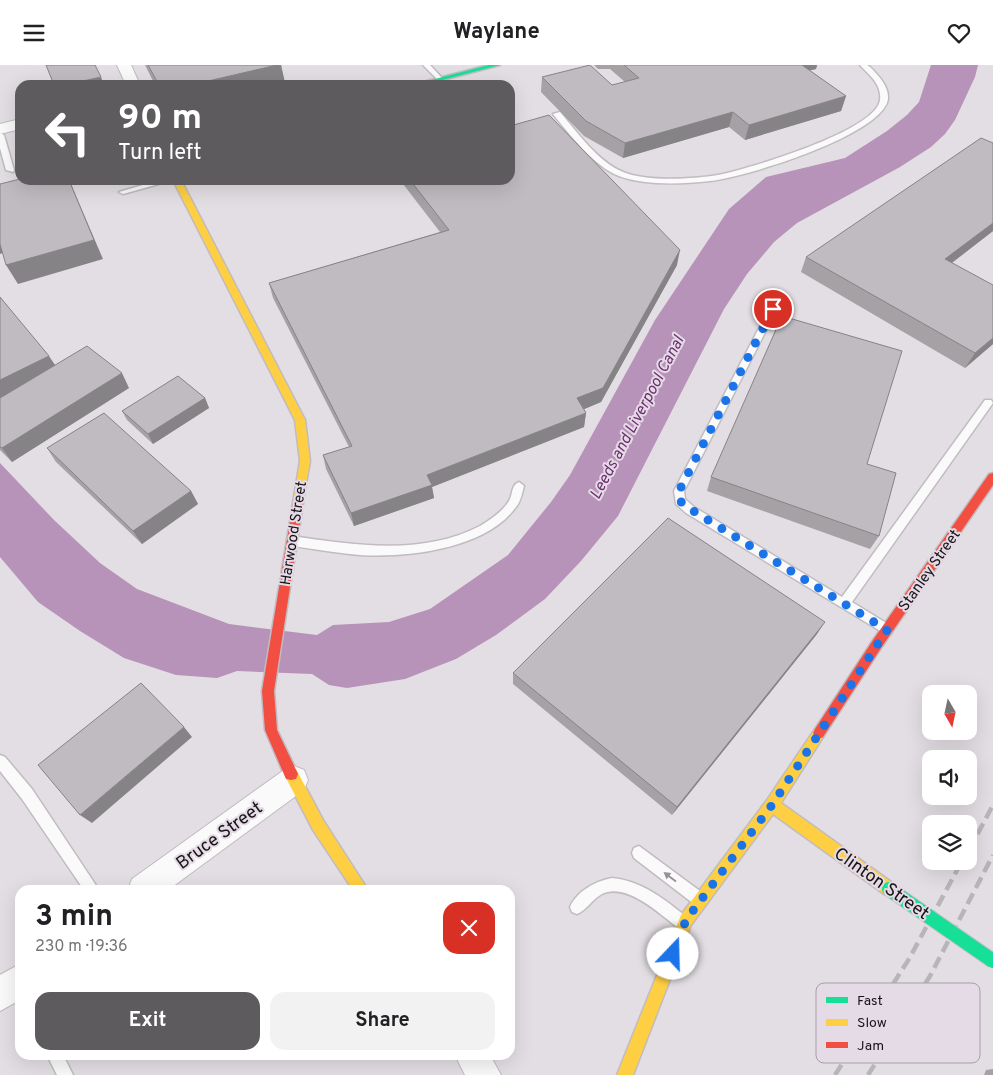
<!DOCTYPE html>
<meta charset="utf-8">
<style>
body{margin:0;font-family:Overpass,sans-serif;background:#f2f2f2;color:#202124;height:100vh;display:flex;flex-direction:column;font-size:19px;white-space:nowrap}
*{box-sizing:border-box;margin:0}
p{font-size:16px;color:#757577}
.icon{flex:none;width:28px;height:28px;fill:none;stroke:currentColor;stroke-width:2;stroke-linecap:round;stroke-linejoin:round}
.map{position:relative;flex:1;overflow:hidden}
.sheet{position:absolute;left:15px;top:820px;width:500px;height:175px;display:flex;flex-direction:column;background:#fff;border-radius:15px;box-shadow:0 5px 20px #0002}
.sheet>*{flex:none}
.hud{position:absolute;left:15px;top:15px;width:500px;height:105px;border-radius:15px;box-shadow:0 5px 20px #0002;background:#5e5b5f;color:#fff;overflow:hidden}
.needle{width:32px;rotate:171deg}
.tools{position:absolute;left:922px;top:620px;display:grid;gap:10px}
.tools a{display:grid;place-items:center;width:55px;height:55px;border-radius:10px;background:#fff;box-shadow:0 5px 20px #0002;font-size:25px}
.pin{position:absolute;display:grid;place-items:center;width:42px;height:42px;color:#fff;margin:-21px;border:2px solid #fff;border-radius:50%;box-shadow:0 1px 5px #0007}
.me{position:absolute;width:55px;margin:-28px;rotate:21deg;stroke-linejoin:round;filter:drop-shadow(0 0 4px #0008)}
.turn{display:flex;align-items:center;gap:18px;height:105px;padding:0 20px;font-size:22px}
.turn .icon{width:65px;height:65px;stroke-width:2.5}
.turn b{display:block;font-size:35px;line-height:42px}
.round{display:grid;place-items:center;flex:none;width:52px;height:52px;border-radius:15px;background:#f2f2f2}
.summary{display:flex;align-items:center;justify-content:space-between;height:85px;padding:0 20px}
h1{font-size:30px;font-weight:700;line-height:38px}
.primary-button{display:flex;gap:10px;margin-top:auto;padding:10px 20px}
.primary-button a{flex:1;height:58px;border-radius:15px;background:#5e5b5f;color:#fff;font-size:20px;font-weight:700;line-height:58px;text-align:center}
.primary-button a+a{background:#f2f2f2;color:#202124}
header{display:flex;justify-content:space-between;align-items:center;height:65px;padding:0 20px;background:#fff;font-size:22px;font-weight:700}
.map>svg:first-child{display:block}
.water{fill:#b792b9}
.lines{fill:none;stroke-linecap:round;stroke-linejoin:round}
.lane-casing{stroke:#c0bcc0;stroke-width:3}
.street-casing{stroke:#c0bcc0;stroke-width:2}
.fast-casing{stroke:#c0bcc0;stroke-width:3}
.slow-casing{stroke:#c0bcc0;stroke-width:3}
.jam-casing{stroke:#c0bcc0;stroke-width:3}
.lane{fill:#fbfafb;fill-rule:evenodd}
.street{fill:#fbfafb;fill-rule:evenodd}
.fast{fill:#16e098;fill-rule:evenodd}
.slow{fill:#ffcf43;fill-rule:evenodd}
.jam{fill:#f24e42;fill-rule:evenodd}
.rail{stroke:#b7b6b7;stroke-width:4.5;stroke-dasharray:12 6;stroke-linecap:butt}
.fast-bridge-casing{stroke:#c0bcc0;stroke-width:16;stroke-linecap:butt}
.fast-bridge{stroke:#16e098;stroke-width:14}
.wall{fill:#a5a1a5}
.shaded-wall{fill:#868386}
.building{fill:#c0bbc0;stroke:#868386}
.oneway{fill:#949295}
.route{stroke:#1a73e8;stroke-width:9;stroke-dasharray:0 16.2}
.labels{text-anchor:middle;stroke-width:4;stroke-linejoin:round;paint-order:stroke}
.street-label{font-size:15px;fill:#171418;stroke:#e5dbe6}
.water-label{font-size:16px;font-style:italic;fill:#6d2e71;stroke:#e5dbe6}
.near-street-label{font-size:18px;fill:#171418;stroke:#e5dbe6}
.key{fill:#e5dbe6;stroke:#a79fa8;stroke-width:1}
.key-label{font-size:14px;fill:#171418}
</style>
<header><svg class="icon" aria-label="menu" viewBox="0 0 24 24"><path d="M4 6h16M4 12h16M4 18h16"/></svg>Waylane<svg class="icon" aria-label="heart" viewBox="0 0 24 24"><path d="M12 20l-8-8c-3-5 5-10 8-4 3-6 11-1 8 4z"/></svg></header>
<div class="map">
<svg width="993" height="1010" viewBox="0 0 993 1010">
<rect width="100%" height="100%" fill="#e3dee3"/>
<path class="water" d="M 931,0 L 978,0 L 975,12 L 955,55 L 945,69 L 931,82 L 900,102 L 797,158 L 774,177 L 747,209 L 724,244 L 618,451 L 581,496 L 545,534 L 496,570 L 456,594 L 405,614 L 347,623 L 329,620 L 312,609 L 237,606 L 217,613 L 176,610 L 124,593 L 80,566 L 38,537 L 0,492 L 0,398 L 54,455 L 100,498 L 137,524 L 229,559 L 317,570 L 333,560 L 389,557 L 430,544 L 508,490 L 551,437 L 570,410 L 655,255 L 729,144 L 766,112 L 845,93 L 887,66 L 907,50 L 919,37 Z"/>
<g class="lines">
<g class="lane-casing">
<path id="lane" d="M 423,0 L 430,0 L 442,13 L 442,15 L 438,15 Z
M 860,0 L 867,0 L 870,2 C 878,10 892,24 887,38 C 872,73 746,112 710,116 C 682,119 646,121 619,111 C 595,102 569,69 553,49 L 560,47 C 578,68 597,96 623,107 C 647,117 693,114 718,110 C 748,104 876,66 880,35 C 882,19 869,10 860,0 Z
M 0,68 L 4,70 L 14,105 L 13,107 L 6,105 L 0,83 Z
M 160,115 L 173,115 L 123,129 L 119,127 Z
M 773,241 L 777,244 L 684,426 L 685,434 L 694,442 L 842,532 L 985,335 L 991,335 L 993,338 L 852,537 L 891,561 L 893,565 L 891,569 L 887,570 L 686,448 L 676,439 L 674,426 L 769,244 Z
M 519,417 L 524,421 C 522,428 521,436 516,442 C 486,484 408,493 360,490 C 338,488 315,484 292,481 L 288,479 L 287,476 L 288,473 L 292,471 C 353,480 423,491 480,461 C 490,455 503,446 509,436 C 513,429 511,420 519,417 Z
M 0,690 L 5,692 L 32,724 L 99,825 L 84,825 L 22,734 L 0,706 Z
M 639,781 L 704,829 L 706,834 L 704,839 L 699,841 L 694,839 L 634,793 L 632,788 L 634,783 Z
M 612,813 C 643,816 665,835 688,853 L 690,858 L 688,863 L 683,865 L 678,863 C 660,849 626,817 602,829 C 592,834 587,845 577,849 L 572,847 L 570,842 C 577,826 596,816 612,813 Z
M 47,990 L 63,990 L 73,1010 L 57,1010 Z"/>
</g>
<g class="street-casing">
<path id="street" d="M 117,0 L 131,0 L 140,20 L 126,20 Z
M 20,54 L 20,64 L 0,69 L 0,59 Z
M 294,701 L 304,705 L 308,715 L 304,725 L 168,825 L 128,825 L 132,814 L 284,705 Z
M 20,899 L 20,935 L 0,946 L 0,910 Z
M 455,990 L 490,990 L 501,1010 L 465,1010 Z"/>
</g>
<g class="fast-casing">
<path id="fast" d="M 489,0 L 500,0 L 423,20 L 412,20 Z"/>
</g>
<g class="slow-casing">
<path id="slow" d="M 173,115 L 181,115 L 305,355 L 310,396 L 302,441 L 294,441 L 293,438 L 300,396 L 295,355 Z
M 819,662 L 823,664 L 825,668 L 823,672 L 781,738 L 894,819 L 896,824 L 894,829 L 889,831 L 884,829 L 773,749 L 691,860 L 633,1010 L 617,1010 L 681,850 L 767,735 L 815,664 Z
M 291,703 L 296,704 L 323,755 L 368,825 L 353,825 L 313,765 L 284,709 L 286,704 Z"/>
</g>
<g class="jam-casing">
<path id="jam" d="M 993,408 L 993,420 L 881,583 L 823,672 L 819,674 L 815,672 L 813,668 L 815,664 L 873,575 L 989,409 Z
M 298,434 L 303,438 L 274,626 L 277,665 L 298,709 L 296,714 L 291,715 L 286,714 L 265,665 L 262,626 L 293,438 Z"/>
</g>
<use href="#lane" class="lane"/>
<use href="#street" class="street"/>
<use href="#fast" class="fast"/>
<use href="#slow" class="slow"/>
<use href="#jam" class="jam"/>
<path class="rail" d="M 969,785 L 993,740
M 835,1010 L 909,894 L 962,796
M 868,1010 L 930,911 L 993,790"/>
<g class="fast-bridge-casing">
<path id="fast-bridge" d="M 889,824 L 993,896"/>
</g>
<use href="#fast-bridge" class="fast-bridge"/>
</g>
<path class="wall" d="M 145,0 L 281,0 L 285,18 L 276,20 L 155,20 Z
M 594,0 L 817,0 L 816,4 L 809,5 L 846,31 L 841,46 L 745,75 L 729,62 L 623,93 L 584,71 L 541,27 L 542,12 L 612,20 L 625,17 L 610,4 L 598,4 Z
M 400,115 L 510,115 L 677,200 L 601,337 L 584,344 L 586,348 L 584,362 L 432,422 L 434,433 L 354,461 L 326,404 L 323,390 L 349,382 L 273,233 L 269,218 L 440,167 Z
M 993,166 L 952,198 L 993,279 L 965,303 L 801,207 L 806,192 Z
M 0,232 L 55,300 L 129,323 L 12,397 L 0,385 Z
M 205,333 L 209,343 L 153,379 L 127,355 L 122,346 Z
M 47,383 L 191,426 L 198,439 L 142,479 L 56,397 Z
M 867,399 L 879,471 L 870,484 L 707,426 L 711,412 Z
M 817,569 L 672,750 L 513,619 L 513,608 Z
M 993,1004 L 993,1010 L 984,1010 L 986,1005 Z"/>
<path class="shaded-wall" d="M 277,0 L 281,0 L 285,18 L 276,20 L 191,20 Z
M 795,0 L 817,0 L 816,4 L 792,10 Z
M 101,12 L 104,20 L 65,20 Z
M 846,31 L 841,46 L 745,75 L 749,60 Z
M 733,47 L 729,62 L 623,93 L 625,78 Z
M 69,115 L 103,194 L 18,219 L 6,200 Z
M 993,158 L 993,166 L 937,209 L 945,194 Z
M 0,162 L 7,186 L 0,189 Z
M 680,185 L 677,200 L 601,337 L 575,348 L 577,333 Z
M 993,273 L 993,279 L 965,303 L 975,288 Z
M 49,291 L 61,309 L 0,340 L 0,315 Z
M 122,308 L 129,323 L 12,397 L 2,383 Z
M 205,333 L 209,343 L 153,379 L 148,369 Z
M 586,348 L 584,362 L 432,422 L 434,433 L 354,461 L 351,448 L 427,410 Z
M 191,426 L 198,439 L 142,479 L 133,466 Z
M 825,557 L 817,569 L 672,750 L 677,742 Z
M 184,662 L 192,672 L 92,758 L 80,750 Z"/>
<path class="building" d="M 46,0 L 95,0 L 101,12 L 65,20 L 54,20 Z
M 148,0 L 277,0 L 191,20 L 159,20 Z
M 590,0 L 612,20 L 639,13 L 624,0 L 802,0 L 846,31 L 749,60 L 733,47 L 625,78 L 586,56 L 542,12 Z
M 549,50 L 680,185 L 603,323 L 577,333 L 586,348 L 427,410 L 432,420 L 351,448 L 323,390 L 352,381 L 269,218 L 449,165 L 410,115 L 510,115 L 510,61 Z
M 981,73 L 993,78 L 993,158 L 945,194 L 993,220 L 993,273 L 975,288 L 806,192 Z
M 20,114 L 20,115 L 69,115 L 94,175 L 6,200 L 0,179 L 0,119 Z
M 0,232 L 49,291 L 0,315 Z
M 782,251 L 902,286 L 867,399 L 896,408 L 879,471 L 711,412 Z
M 87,281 L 122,308 L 2,383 L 0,382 L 0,333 Z
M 178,311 L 205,333 L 148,369 L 122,346 Z
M 104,348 L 191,426 L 133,466 L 47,383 Z
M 668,453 L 825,557 L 677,742 L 513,608 Z
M 141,618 L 184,662 L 80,750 L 38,700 Z"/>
<defs><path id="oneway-solid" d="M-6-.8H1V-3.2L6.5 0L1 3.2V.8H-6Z" transform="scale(1.25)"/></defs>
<use class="oneway" href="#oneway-solid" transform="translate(670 812) rotate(-143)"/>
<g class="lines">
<path class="route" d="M 673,889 L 686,855 L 772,740 L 887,565 L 690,444 L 680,436 L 679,426 L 773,244"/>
</g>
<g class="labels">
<g class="street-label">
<text transform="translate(293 468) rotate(-81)" y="5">Harwood Street</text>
<text transform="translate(929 505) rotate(-55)" y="5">Stanley Street</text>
</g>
<g class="water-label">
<text transform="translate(636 352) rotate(-62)" y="6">Leeds and Liverpool Canal</text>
</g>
<g class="near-street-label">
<text transform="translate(219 770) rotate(-36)" y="6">Bruce Street</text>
<text transform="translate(882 818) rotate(35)" y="6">Clinton Street</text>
</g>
</g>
<rect x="816" y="918" width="164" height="80" rx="8" class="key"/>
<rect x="826" y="932" width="22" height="6" fill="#16e098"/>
<rect x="826" y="954" width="22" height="7" fill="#ffcf43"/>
<rect x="826" y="977" width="22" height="6" fill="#f24e42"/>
<g class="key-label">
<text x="857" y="940">Fast</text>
<text x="857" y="962">Slow</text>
<text x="857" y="985">Jam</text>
</g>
</svg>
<div class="tools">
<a><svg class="needle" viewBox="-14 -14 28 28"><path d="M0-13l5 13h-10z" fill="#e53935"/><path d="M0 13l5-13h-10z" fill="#757577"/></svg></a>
<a><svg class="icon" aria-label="sound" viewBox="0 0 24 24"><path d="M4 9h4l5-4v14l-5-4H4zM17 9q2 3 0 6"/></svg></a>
<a><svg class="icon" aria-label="layers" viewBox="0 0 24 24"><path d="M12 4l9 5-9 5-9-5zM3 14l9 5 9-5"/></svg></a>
</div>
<div class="pin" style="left:773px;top:244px;background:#d93025"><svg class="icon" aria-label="arrive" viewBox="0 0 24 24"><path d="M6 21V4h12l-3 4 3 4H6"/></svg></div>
<svg class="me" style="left:673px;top:889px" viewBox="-20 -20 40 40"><circle r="19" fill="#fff"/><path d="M0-13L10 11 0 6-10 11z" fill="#1a73e8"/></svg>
<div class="hud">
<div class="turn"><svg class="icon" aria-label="left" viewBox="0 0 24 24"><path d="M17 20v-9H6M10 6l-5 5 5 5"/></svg><div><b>90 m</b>Turn left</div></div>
</div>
<section class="sheet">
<div class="summary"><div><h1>3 min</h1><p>230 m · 19:36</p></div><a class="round" style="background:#d93025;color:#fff"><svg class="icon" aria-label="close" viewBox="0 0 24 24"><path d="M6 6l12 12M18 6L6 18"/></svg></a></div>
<div class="primary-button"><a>Exit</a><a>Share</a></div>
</section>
</div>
